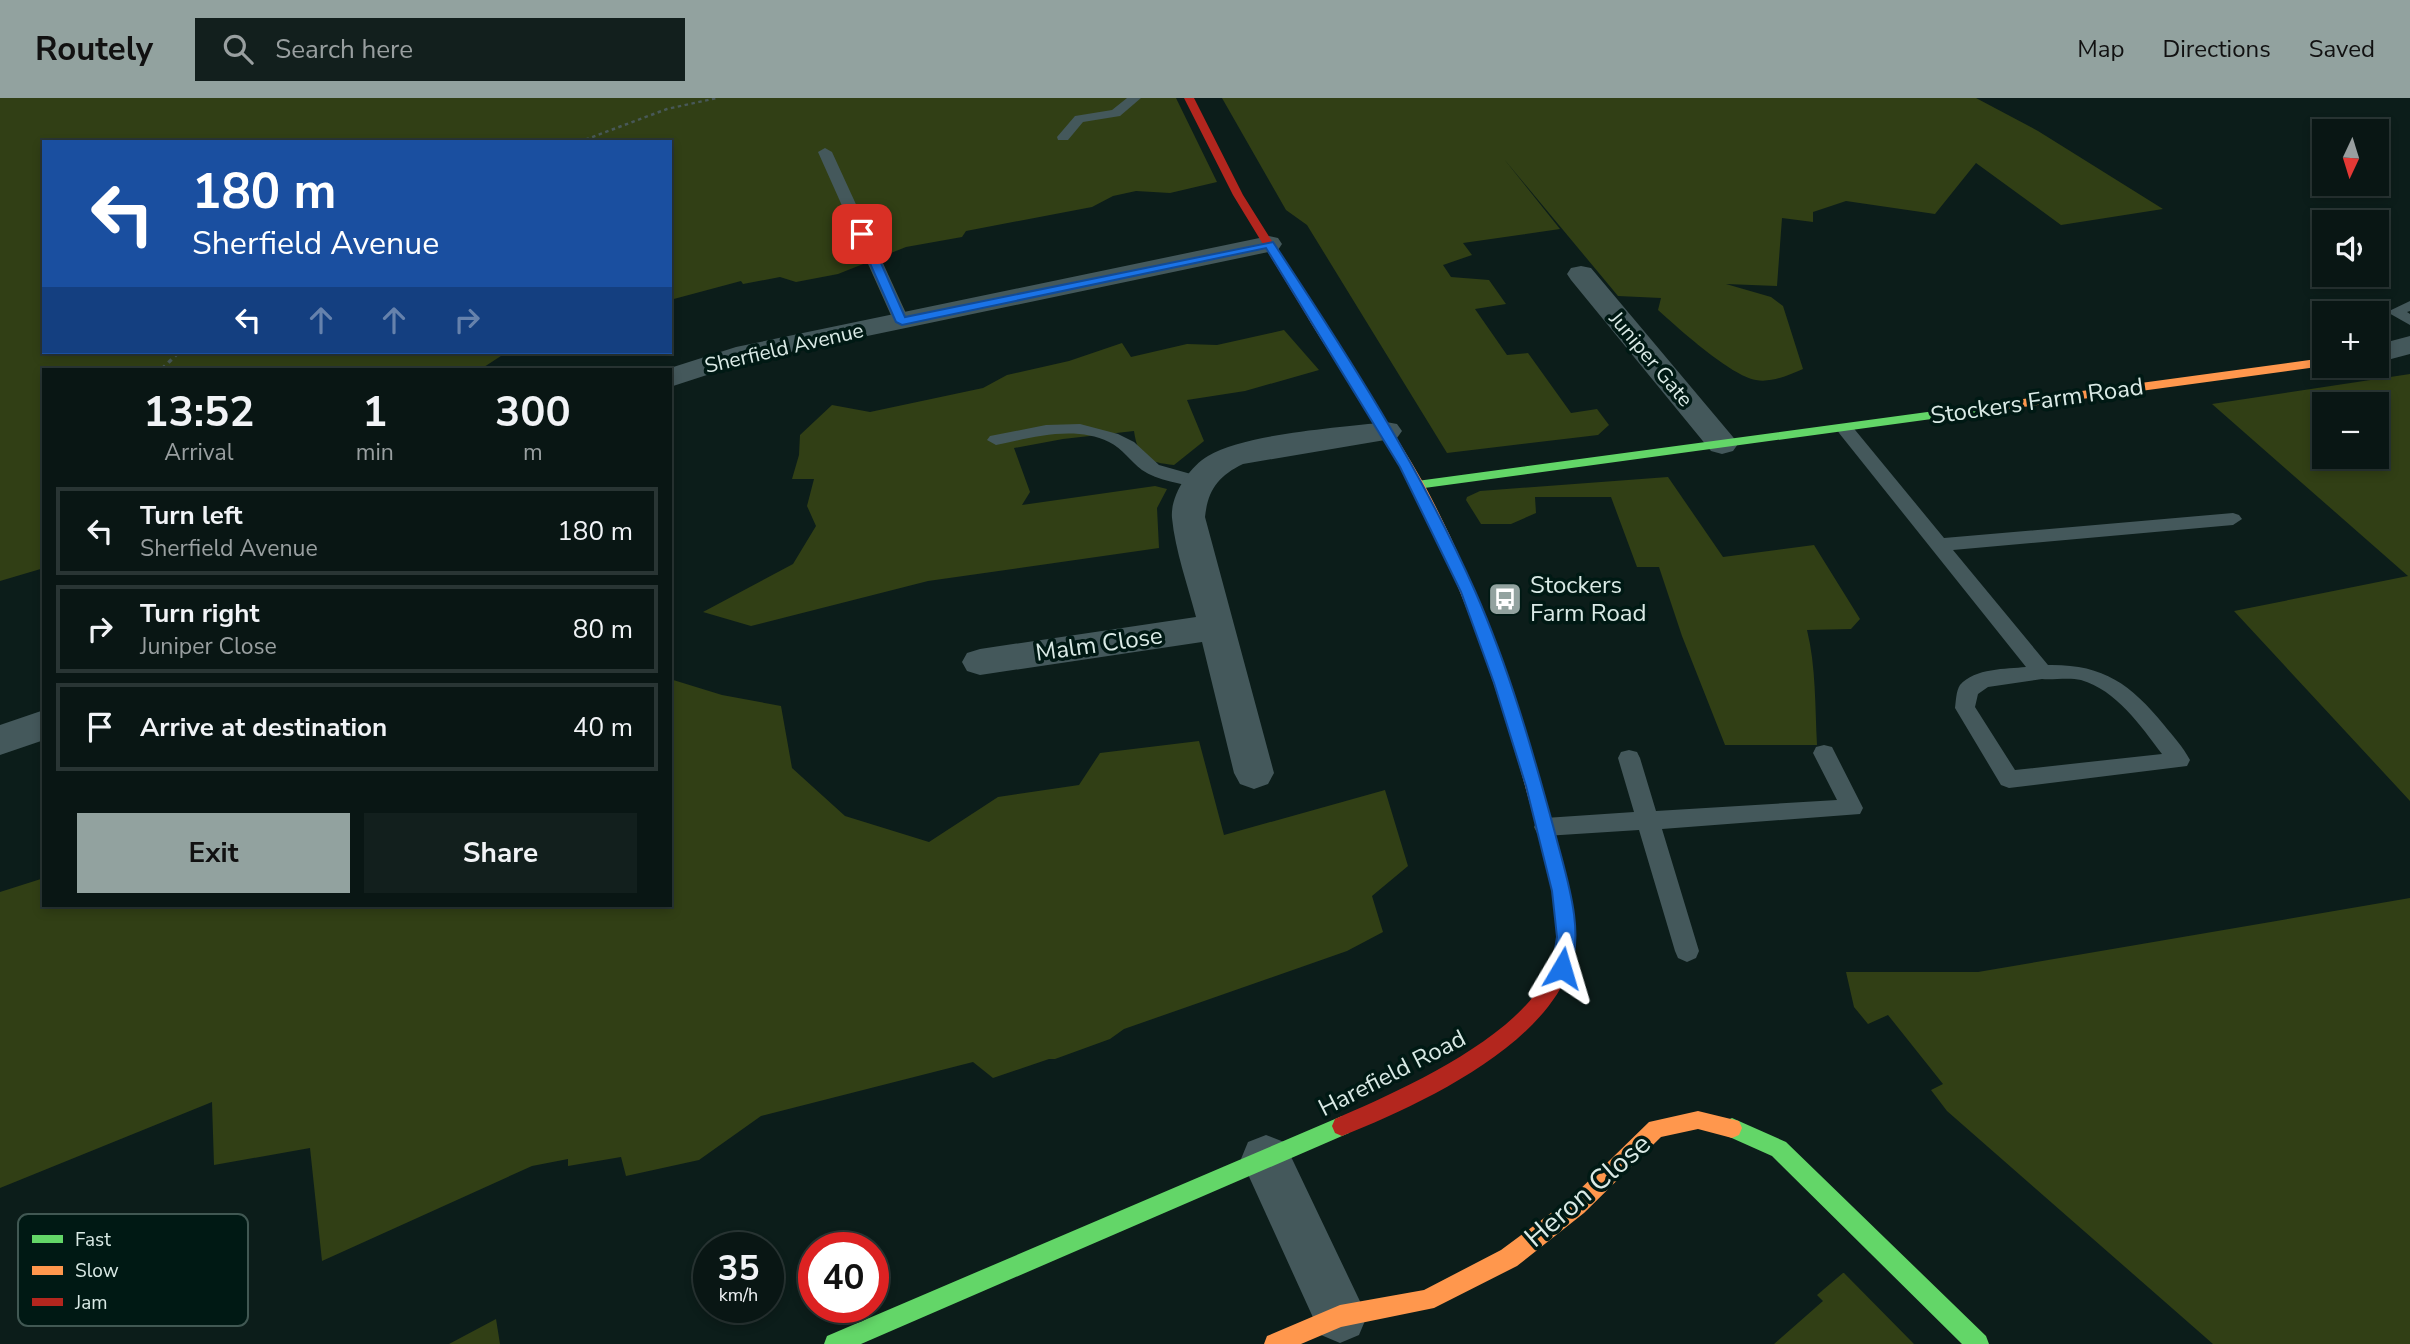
<!DOCTYPE html>
<meta charset="utf-8">
<style>
body{margin:0;font-family:"Nunito Sans",sans-serif;background:#121f1d;color:#f1f3f6;height:100vh;display:flex;flex-direction:column;font-size:26px;white-space:nowrap}
*{box-sizing:border-box;margin:0}
p{font-size:23px;color:#999fa0}
.icon{flex:none;width:38px;height:38px;fill:none;stroke:currentColor;stroke-width:2;stroke-linecap:round;stroke-linejoin:round}
.map{position:relative;flex:1;overflow:hidden}
.side{position:absolute;left:42px;top:270px;width:630px;height:539px;display:flex;flex-direction:column;background:#091614;border-radius:0px;box-shadow:0 4px 10px #0003,0 0 0 2px #293534}
.side>*{flex:none}
.top-card{position:absolute;left:42px;top:42px;width:630px;height:214px;border-radius:0px;box-shadow:0 4px 10px #0003,0 0 0 2px #293534;background:#1a4fa0;color:#fff;overflow:hidden}
.needle{width:46px;rotate:184deg}
.controls{position:absolute;left:2312px;top:21px;display:grid;gap:14px}
.controls a{display:grid;place-items:center;width:77px;height:77px;border-radius:0px;background:#091614;box-shadow:0 4px 10px #0003,0 0 0 2px #293534;font-size:35px}
.speed{position:absolute;left:693px;top:1134px;display:flex;gap:14px;font-size:35px;font-weight:700;text-align:center}
.speed>*{display:grid;place-content:center;width:91px;height:91px;border-radius:50%;background:#091614;box-shadow:0 4px 10px #0003,0 0 0 2px #293534;line-height:1}
.speed small{font-size:18px;font-weight:400}
.speed .limit{border:10px solid #d22;background:#fff;color:#111}
.pin{position:absolute;display:grid;place-items:center;width:60px;height:60px;color:#fff;margin:-30px;border-radius:14px;box-shadow:0 4px 10px #0006}
.me{position:absolute;width:77px;margin:-38px;rotate:7deg;stroke-linejoin:round;filter:drop-shadow(0 0 5px #0008)}
.turn{display:flex;align-items:center;gap:24px;height:147px;padding:0 35px;font-size:32px}
.turn .icon{width:91px;height:91px;stroke-width:2.5}
.turn b{display:block;font-size:49px;line-height:60px}
.lanes{display:flex;align-items:center;height:66px;padding:0 35px;background:#0003;justify-content:center;gap:35px;direction:ltr}
.lanes .off{opacity:.35}
.eta{display:flex;justify-content:space-evenly;align-items:center;height:119px;text-align:center}
.eta b{font-size:42px;font-weight:700;line-height:49px}
.button{display:flex;gap:14px;margin-top:auto;padding:14px 35px}
.button a{flex:1;height:80px;border-radius:0px;background:#92a29f;color:#111;font-size:28px;font-weight:700;line-height:80px;text-align:center}
.button a+a{background:#121f1d;color:#f1f3f6}
ul{padding:0;list-style:none}
li{display:flex;align-items:center;gap:21px;height:88px;margin:0 14px 10px;padding:0 21px;border:4px solid #293534;border-radius:0px}
li div{flex:1}
li b{display:block;font-size:26px}
li em{font-style:normal}
header{display:flex;align-items:center;gap:42px;box-sizing:border-box;height:98px;padding:0 35px;background:#92a29f;color:#111}
header strong{font-size:33px}
nav{display:flex;gap:38px;margin-inline-start:auto;font-size:24px}
.search{width:490px;height:63px;background:#121f1d;display:flex;align-items:center;gap:18px;box-sizing:border-box;padding:0 24px;border-radius:0px;color:#999fa0;font-size:26px}
.map>svg:first-child{display:block}
.green{fill:#313f15;fill-rule:evenodd}
.lines{fill:none;stroke-linecap:round;stroke-linejoin:round}
.path-far1{stroke:#485858;stroke-width:2.5;stroke-dasharray:3.5 3.5;stroke-linecap:butt}
.path{stroke:#485858;stroke-width:3.5;stroke-dasharray:4.5 4.5;stroke-linecap:butt}
.lane{fill:#44585b;fill-rule:evenodd}
.street{fill:#44585b;fill-rule:evenodd}
.fast{fill:#63d668;fill-rule:evenodd}
.slow{fill:#ff974d;fill-rule:evenodd}
.jam{fill:#b3261e;fill-rule:evenodd}
.route{fill:#1a73e8;stroke:#114b97;stroke-width:2}
.labels{text-anchor:middle;stroke-width:7;stroke-linejoin:round;paint-order:stroke}
.far-street-label{font-size:21px;fill:#daeae6;stroke:#001914}
.street-label{font-size:24px;fill:#daeae6;stroke:#001914}
.poi-label{font-size:24px;fill:#daeae6;stroke:#001914;text-anchor:start}
.near-street-label{font-size:28px;fill:#daeae6;stroke:#001914}
.key{fill:#001914;stroke:#415853;stroke-width:2}
.key-label{font-size:19px;fill:#daeae6}
</style>
<header>
<strong>Routely</strong>
<div class="search"><svg class="icon" aria-label="search" viewBox="0 0 24 24"><circle cx="10" cy="10" r="6"/><path d="M15 15l6 6"/></svg>Search here</div>
<nav><a>Map</a><a>Directions</a><a>Saved</a></nav>
</header>
<div class="map">
<svg width="2410" height="1246" viewBox="0 0 2410 1246">
<rect width="100%" height="100%" fill="#0c1d1a"/>
<path class="green" d="M 0,0 L 1176,0 L 1217,84 L 1170,95 L 1136,93 L 1113,98 L 1092,109 L 966,133 L 962,139 L 906,149 L 838,176 L 796,184 L 780,179 L 743,186 L 741,183 L 670,202 L 670,44 L 44,44 L 44,254 L 507,254 L 481,271 L 44,271 L 44,470 L 0,483 Z
M 1222,0 L 1976,0 L 2038,33 L 2163,111 L 2061,127 L 1976,65 L 1935,116 L 1846,103 L 1813,114 L 1813,124 L 1782,120 L 1777,188 L 1726,186 L 1771,199 L 1783,208 L 1803,271 C 1789,277 1771,285 1756,282 C 1731,278 1678,230 1658,212 L 1661,200 L 1618,198 L 1504,61 L 1560,131 L 1463,145 L 1472,157 L 1443,167 L 1451,179 L 1489,182 L 1506,206 L 1475,211 L 1507,257 L 1528,255 L 1571,315 L 1597,311 L 1609,327 L 1598,337 L 1447,355 L 1307,127 L 1286,112 Z
M 1284,232 L 1319,272 L 1245,293 L 1187,302 L 1204,343 L 1174,367 C 1148,364 1138,361 1134,333 L 1063,341 L 1014,350 L 1030,394 L 1022,407 L 1155,388 L 1167,391 L 1157,410 L 1159,450 L 928,483 L 751,528 L 703,514 L 793,466 L 816,428 L 807,408 L 814,381 L 792,381 L 799,357 L 800,337 L 832,307 L 870,314 L 983,290 L 1007,277 L 1069,263 L 1122,245 L 1131,259 L 1187,246 L 1217,247 Z
M 2410,276 L 2410,703 L 2234,513 L 2408,478 L 2212,306 ZM 2324,306 L 2376,306 L 2376,359 L 2324,359 Z
M 1668,379 L 1723,459 L 1814,447 L 1860,521 L 1851,531 L 1807,532 C 1816,568 1815,609 1817,647 L 1725,647 L 1682,538 L 1659,469 L 1637,469 L 1611,399 L 1535,399 L 1536,415 L 1511,426 L 1481,426 L 1466,402 L 1467,399 L 1480,393 Z
M 670,581 L 722,597 L 781,608 L 792,670 L 845,718 L 929,744 L 998,699 L 1079,687 L 1100,655 L 1199,643 L 1224,737 L 1385,692 L 1408,768 L 1372,798 L 1383,834 L 1347,853 L 1124,931 L 1110,941 L 1055,961 L 1049,961 L 993,980 L 973,964 L 761,1018 L 699,1062 L 626,1078 L 621,1059 L 568,1068 L 568,1061 L 532,1068 L 322,1163 L 310,1050 L 214,1067 L 212,1004 L 0,1090 L 0,794 L 44,780 L 44,807 L 670,807 Z
M 2410,800 L 2410,1246 L 2213,1246 L 1947,1013 L 1931,992 L 1943,986 L 1888,917 L 1868,926 L 1854,909 L 1846,874 L 1978,874 Z
M 1843,1175 L 1844,1175 L 1914,1246 L 1774,1246 L 1823,1203 L 1817,1197 Z
M 496,1221 L 500,1246 L 449,1246 Z"/>
<g class="lines">
<path class="path-far1" d="M 579,44 L 667,11 L 717,0"/>
<path class="path" d="M 162,271 L 179,254"/>
<path class="lane" d="M 1127,0 L 1141,0 L 1120,18 L 1083,24 L 1068,42 L 1058,42 L 1057,39 L 1075,18 L 1112,12 Z
M 825,50 L 832,54 L 910,224 L 907,227 L 897,227 L 894,224 L 818,54 Z
M 2410,203 L 2410,213 L 2407,214 L 2410,216 L 2410,227 L 2387,214 Z
M 1080,326 L 1118,336 L 1134,344 L 1159,367 L 1205,380 L 1208,384 L 1199,390 C 1180,385 1158,383 1142,372 C 1130,363 1123,351 1109,344 C 1074,327 1031,340 996,347 L 987,342 L 990,338 L 1046,327 Z
M 1845,326 L 1851,327 L 1944,440 L 2233,415 L 2239,417 L 2242,421 L 2233,427 L 1953,452 L 2048,567 C 2102,566 2130,585 2164,627 C 2173,638 2183,649 2190,662 L 2187,668 L 2009,690 L 2001,687 L 1955,610 C 1956,603 1956,593 1960,587 C 1975,570 2006,571 2026,569 L 1839,335 L 1837,331 L 1839,327 ZM 2042,581 C 2054,582 2069,579 2081,582 C 2116,592 2141,628 2162,656 L 2015,672 L 1975,609 L 1978,596 L 1988,589 Z
M 1824,647 L 1832,649 L 1863,710 L 1860,716 L 1662,731 L 1699,853 L 1696,860 L 1687,864 L 1678,860 L 1675,853 L 1639,732 L 1545,738 L 1537,735 L 1534,729 L 1537,723 L 1545,720 L 1634,714 L 1618,660 L 1621,654 L 1629,652 L 1637,654 L 1640,660 L 1656,713 L 1837,702 L 1813,655 L 1816,649 Z"/>
<path class="street" d="M 1269,138 L 1278,140 L 1282,146 L 1278,152 L 753,262 L 670,289 L 670,271 L 667,271 L 736,249 Z
M 1581,168 L 1591,170 L 1733,339 L 1738,346 L 1733,353 L 1722,356 L 1711,353 L 1571,182 L 1567,176 L 1571,170 Z
M 2410,238 L 2410,256 L 2376,265 L 2376,247 Z
M 1386,324 L 1397,326 L 1402,333 L 1397,340 L 1243,366 C 1218,378 1208,392 1205,419 L 1274,675 L 1268,686 L 1254,691 L 1240,686 L 1234,675 L 1202,544 L 980,577 L 967,573 L 962,564 L 967,555 L 980,551 L 1196,519 C 1188,488 1175,452 1172,420 C 1170,398 1189,369 1208,358 C 1247,335 1339,330 1386,324 Z
M 44,612 L 44,642 L 0,657 L 0,627 Z
M 1266,1037 L 1284,1044 L 1367,1218 L 1359,1237 L 1340,1245 L 1321,1237 L 1241,1061 L 1248,1044 Z"/>
<path class="fast" d="M 1979,307 L 1983,308 L 1983,314 L 1417,391 L 1410,387 L 1417,383 Z
M 1342,1018 L 1349,1021 L 1352,1028 L 1349,1035 L 861,1246 L 824,1246 L 827,1238 Z
M 1732,1020 L 1786,1044 L 1986,1238 L 1989,1246 L 1962,1246 L 1772,1058 L 1725,1037 L 1722,1030 L 1725,1023 Z"/>
<path class="slow" d="M 1314,217 L 1320,220 C 1354,275 1392,329 1424,386 C 1484,498 1523,621 1556,743 L 1554,748 L 1548,750 L 1542,748 L 1540,743 C 1508,621 1470,500 1411,388 C 1381,330 1342,276 1308,220 Z
M 2324,260 L 2324,268 L 1979,315 L 1973,311 L 1979,307 Z
M 1698,1013 L 1739,1023 L 1742,1030 L 1739,1037 L 1732,1040 L 1698,1031 L 1661,1039 L 1584,1115 L 1517,1168 L 1434,1210 L 1341,1229 L 1301,1246 L 1264,1246 L 1267,1238 L 1340,1207 L 1424,1192 L 1501,1152 L 1570,1101 L 1649,1024 Z"/>
<path class="jam" d="M 1184,0 L 1194,0 L 1243,97 L 1320,220 L 1318,222 L 1314,223 L 1308,220 L 1233,97 Z
M 1548,736 L 1554,738 C 1561,752 1564,769 1567,785 C 1574,811 1579,843 1570,870 C 1541,951 1417,1008 1342,1038 L 1335,1035 L 1332,1028 L 1335,1021 C 1399,993 1543,931 1555,854 C 1561,817 1549,779 1540,743 L 1542,738 Z"/>
</g>
<path class="route" d="M 862,133 L 868,136 L 905,219 L 1273,144 C 1347,256 1421,371 1475,493 C 1509,570 1533,654 1555,735 C 1565,775 1587,836 1568,875 L 1562,878 L 1555,875 L 1552,870 L 1557,839 L 1552,793 L 1526,688 L 1494,585 L 1461,494 L 1400,369 L 1266,150 L 902,227 L 896,224 L 857,136 Z"/>
<defs>
<g id="bus-square" transform="scale(1.75)"><rect x="-9" y="-9" width="18" height="18" rx="4" fill="#92a29f" stroke="#001914"/><path d="M-5-6H5V4H4V6H2V4H-2V6H-4V4H-5ZM-3.5-4V0h7V-4ZM-3.5 1.2v1.5H-2V1.2ZM2 1.2v1.5H3.5V1.2Z" fill="#fff"/></g>
</defs>
<g fill-rule="evenodd">
<use href="#bus-square" x="1505" y="501"/>
</g>
<g class="labels">
<g class="far-street-label">
<text transform="translate(784 250) rotate(-13)" y="7">Sherfield Avenue</text>
<text transform="translate(1651 261) rotate(50)" y="7">Juniper Gate</text>
</g>
<g class="street-label">
<text transform="translate(2037 303) rotate(-8)" y="8">Stockers Farm Road</text>
<text transform="translate(1099 546) rotate(-8)" y="8">Malm Close</text>
<text transform="translate(1392 975) rotate(-27)" y="8">Harefield Road</text>
</g>
<g class="poi-label">
<text x="1530" y="495">Stockers<tspan x="1530" dy="28">Farm Road</tspan></text>
</g>
<g class="near-street-label">
<text transform="translate(1587 1092) rotate(-41)" y="10">Heron Close</text>
</g>
</g>
<rect x="18" y="1116" width="230" height="112" rx="10" class="key"/>
<rect x="32" y="1137" width="31" height="8" fill="#63d668"/>
<rect x="32" y="1168" width="31" height="9" fill="#ff974d"/>
<rect x="32" y="1200" width="31" height="8" fill="#b3261e"/>
<g class="key-label">
<text x="75" y="1148">Fast</text>
<text x="75" y="1179">Slow</text>
<text x="75" y="1211">Jam</text>
</g>
</svg>
<div class="controls">
<a><svg class="needle" viewBox="-14 -14 28 28"><path d="M0-13l5 13h-10z" fill="#e53935"/><path d="M0 13l5-13h-10z" fill="#999fa0"/></svg></a>
<a><svg class="icon" aria-label="sound" viewBox="0 0 24 24"><path d="M4 9h4l5-4v14l-5-4H4zM17 9q2 3 0 6"/></svg></a>
<a>+</a>
<a>−</a>
</div>
<div class="speed"><div>35<small>km/h</small></div><div class="limit">40</div></div>
<div class="pin" style="left:862px;top:136px;background:#d93025"><svg class="icon" aria-label="arrive" viewBox="0 0 24 24"><path d="M6 21V4h12l-3 4 3 4H6"/></svg></div>
<svg class="me" style="left:1562px;top:870px" viewBox="-20 -20 40 40"><path d="M0-17L14 15 0 8-14 15z" fill="#1a73e8" stroke="#fff" stroke-width="4"/></svg>
<div class="top-card">
<div class="turn"><svg class="icon" aria-label="left" viewBox="0 0 24 24"><path d="M17 20v-9H6M10 6l-5 5 5 5"/></svg><div><b>180 m</b>Sherfield Avenue</div></div>
<div class="lanes"><svg class="icon" aria-label="left" viewBox="0 0 24 24"><path d="M17 20v-9H6M10 6l-5 5 5 5"/></svg><svg class="icon off" aria-label="ahead" viewBox="0 0 24 24"><path d="M12 20V5M6 11l6-6 6 6"/></svg><svg class="icon off" aria-label="ahead" viewBox="0 0 24 24"><path d="M12 20V5M6 11l6-6 6 6"/></svg><svg class="icon off" aria-label="right" viewBox="0 0 24 24"><path d="M7 20v-9h11M14 6l5 5-5 5"/></svg></div>
</div>
<section class="side">
<div class="eta">
<div><b>13:52</b><p>Arrival</p></div>
<div><b>1</b><p>min</p></div>
<div><b>300</b><p>m</p></div>
</div>
<ul>
<li><svg class="icon" aria-label="left" viewBox="0 0 24 24"><path d="M17 20v-9H6M10 6l-5 5 5 5"/></svg><div><b>Turn left</b><p>Sherfield Avenue</p></div><em>180 m</em></li>
<li><svg class="icon" aria-label="right" viewBox="0 0 24 24"><path d="M7 20v-9h11M14 6l5 5-5 5"/></svg><div><b>Turn right</b><p>Juniper Close</p></div><em>80 m</em></li>
<li><svg class="icon" aria-label="arrive" viewBox="0 0 24 24"><path d="M6 21V4h12l-3 4 3 4H6"/></svg><div><b>Arrive at destination</b></div><em>40 m</em></li>
</ul>
<div class="button"><a>Exit</a><a>Share</a></div>
</section>
</div>
